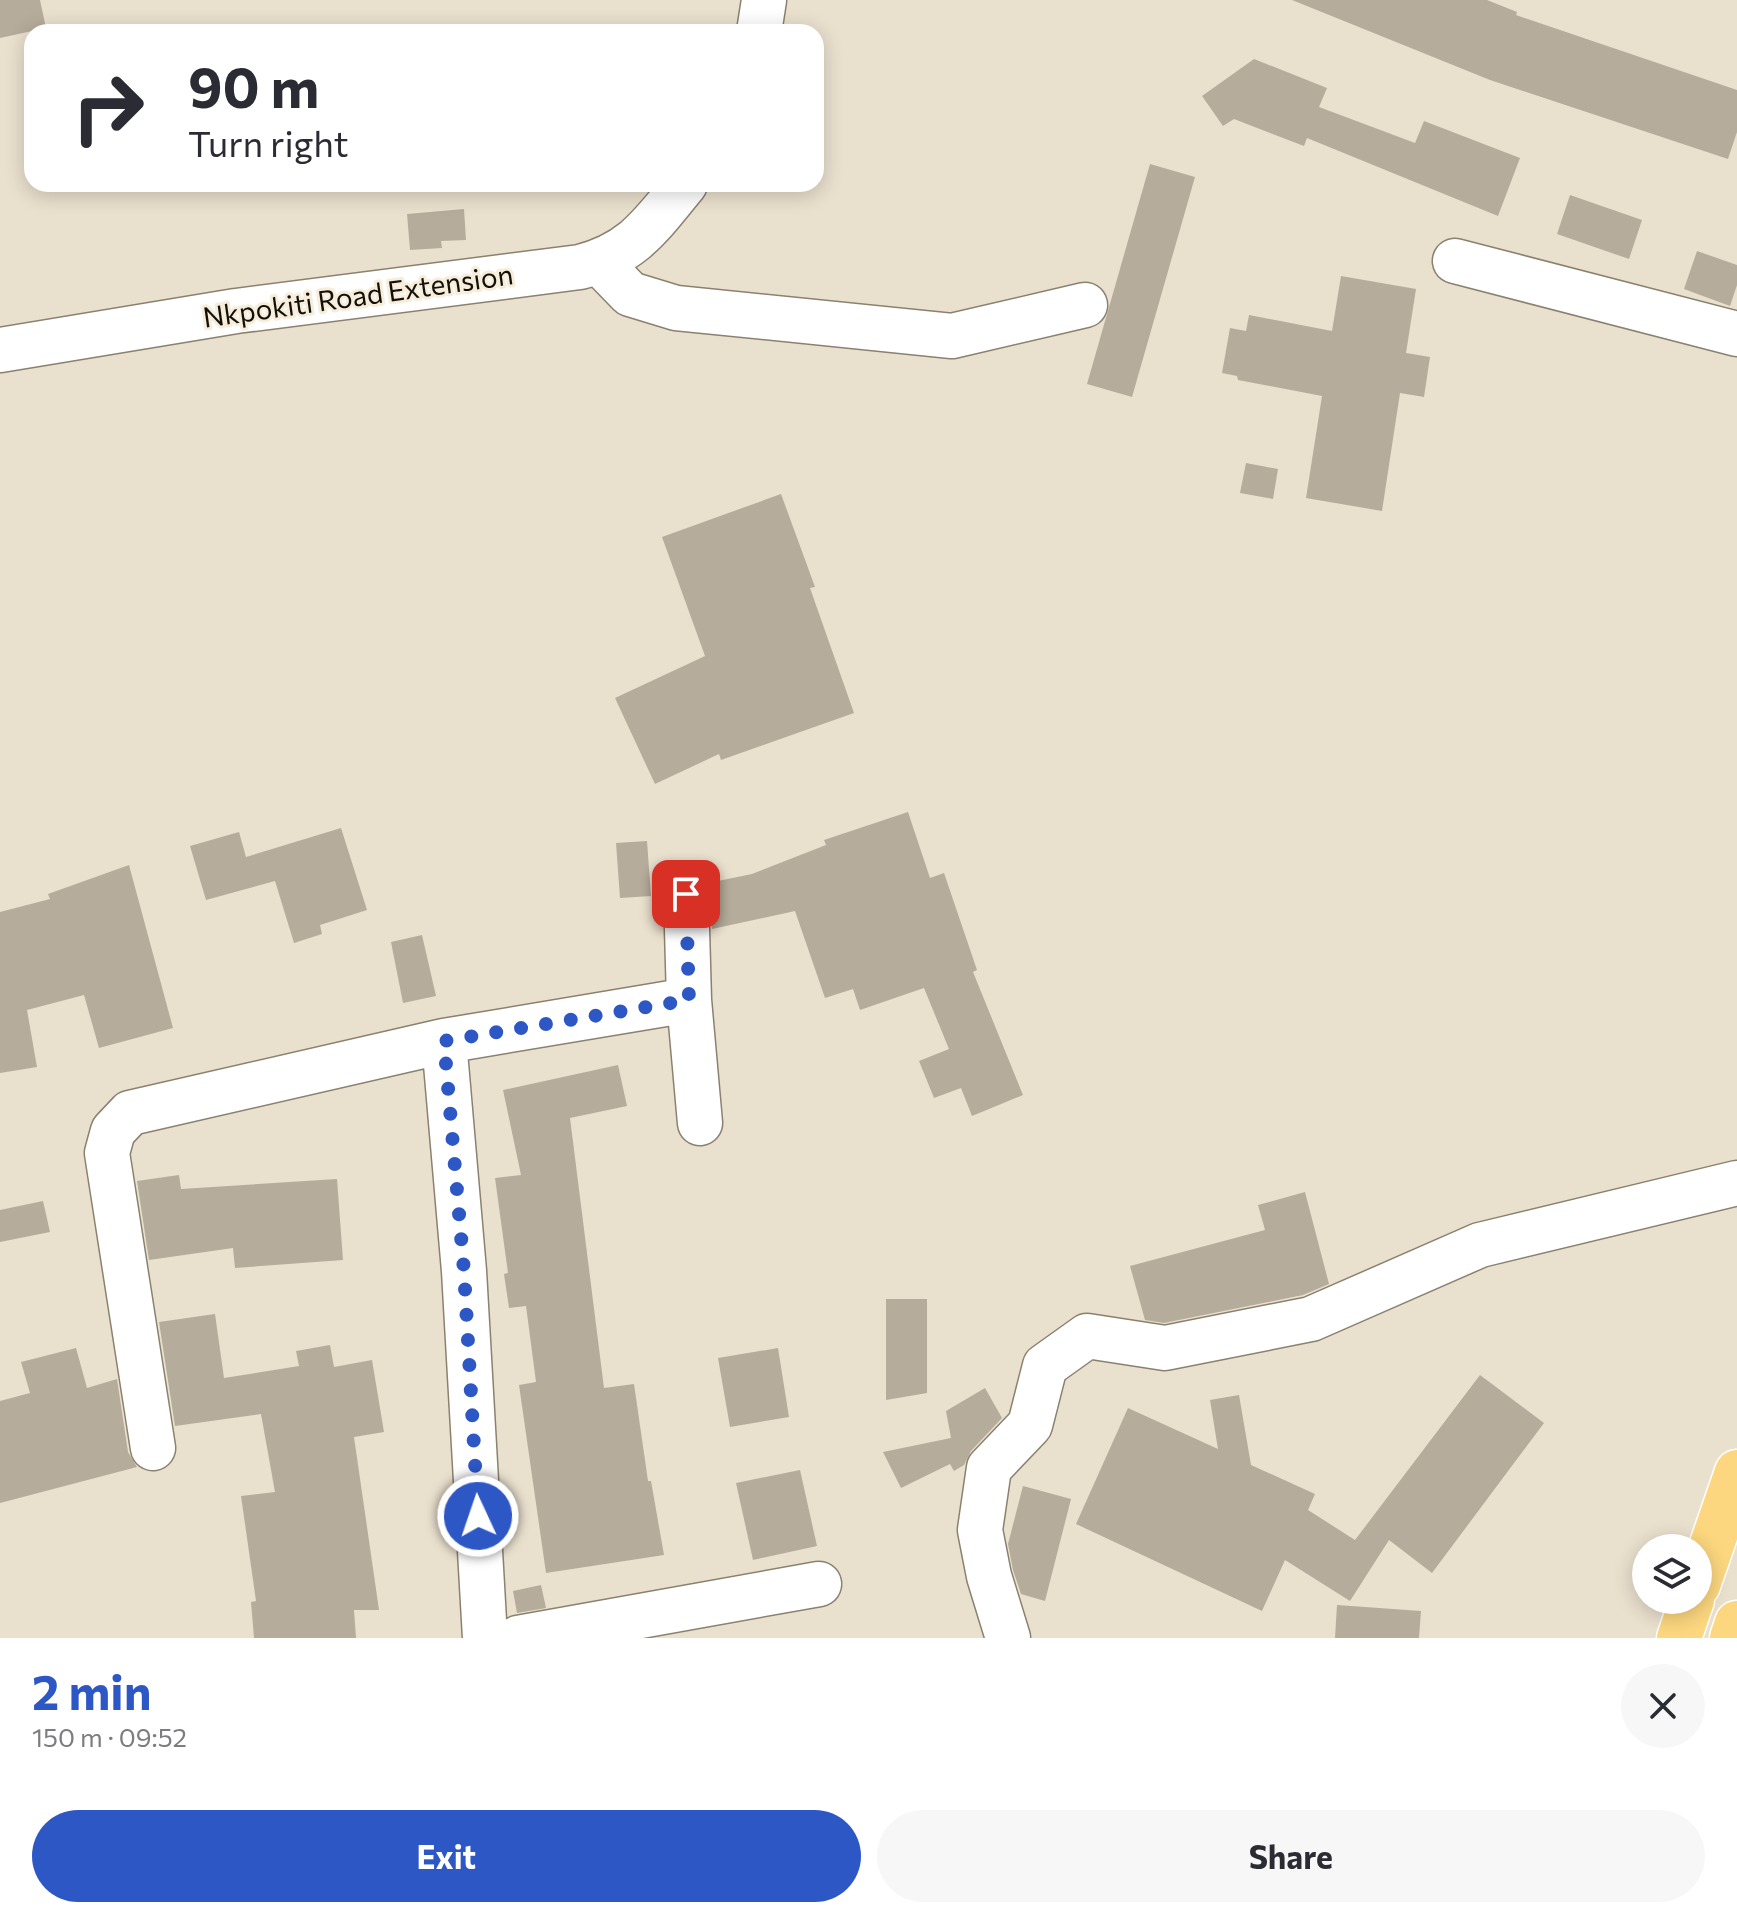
<!DOCTYPE html>
<meta charset="utf-8">
<style>
body{margin:0;font-family:Commissioner,sans-serif;background:#f7f7f7;color:#2b2b33;height:100vh;display:flex;flex-direction:column;font-size:30px;white-space:nowrap}
*{box-sizing:border-box;margin:0}
p{font-size:26px;color:#7c7c81}
.icon{flex:none;width:44px;height:44px;fill:none;stroke:currentColor;stroke-width:2;stroke-linecap:round;stroke-linejoin:round}
.map{position:relative;height:1638px;overflow:hidden}
.panel{display:flex;flex-direction:column;background:#fff;flex:1}
.panel>*{flex:none}
.banner{position:absolute;left:24px;top:24px;width:800px;height:168px;border-radius:24px;box-shadow:0 4px 20px #0003;background:#fff;color:#2b2b33;overflow:hidden}
.fabs{position:absolute;left:1632px;top:1534px;display:grid;gap:16px}
.fabs a{display:grid;place-items:center;width:80px;height:80px;border-radius:50%;background:#fff;box-shadow:0 4px 20px #0003;font-size:40px}
.pin{position:absolute;display:grid;place-items:center;width:68px;height:68px;color:#fff;margin:-34px;border-radius:16px;box-shadow:0 4px 12px #0006}
.me{position:absolute;width:88px;margin:-44px;rotate:357deg;stroke-linejoin:round;filter:drop-shadow(0 0 6px #0008)}
.turn{display:flex;align-items:center;gap:28px;height:168px;padding:0 32px;font-size:36px}
.turn .icon{width:104px;height:104px;stroke-width:2.5}
.turn b{display:block;font-size:56px;line-height:68px}
.round{display:grid;place-items:center;flex:none;width:84px;height:84px;border-radius:42px;background:#f7f7f7}
.head{display:flex;align-items:center;justify-content:space-between;height:136px;padding:0 32px}
h1{font-size:48px;font-weight:700;line-height:60px;color:#2e57c6}
.cta{display:flex;gap:16px;margin-top:auto;padding:16px 32px}
.cta a{flex:1;height:92px;border-radius:48px;background:#2e57c6;color:#fff;font-size:32px;font-weight:700;line-height:92px;text-align:center}
.cta a+a{background:#f7f7f7;color:#2b2b33}
.map>svg:first-child{display:block}
.building{fill:#b6ac9b}
.lines{fill:none;stroke-linecap:round;stroke-linejoin:round}
.minor-casing{stroke:#8a8170;stroke-width:47}
.major-casing{stroke:#fff;stroke-width:47}
.minor{stroke:#fff;stroke-width:44}
.major{stroke:#fcd77f;stroke-width:44}
.route{stroke:#2e57c6;stroke-width:14;stroke-dasharray:0 25.2}
.labels{text-anchor:middle;stroke-width:6;stroke-linejoin:round;paint-order:stroke}
.street-label{font-size:28px;fill:#13100a;stroke:#f7eddb}
</style>
<div class="map">
<svg width="1737" height="1638" viewBox="0 0 1737 1638">
<rect width="100%" height="100%" fill="#eae0ce"/>
<path class="building" d="M 0,0 L 40,0 L 46,28 L 0,38 Z
M 1292,0 L 1487,0 L 1517,12 L 1516,15 L 1737,90 L 1737,132 L 1728,159 L 1490,80 Z
M 1254,59 L 1327,88 L 1319,107 L 1415,143 L 1424,121 L 1520,158 L 1498,216 L 1307,138 L 1304,146 L 1234,119 L 1223,126 L 1202,96 Z
M 1150,164 L 1195,177 L 1132,397 L 1087,384 Z
M 1570,195 L 1642,220 L 1629,259 L 1557,234 Z
M 464,209 L 466,240 L 441,241 L 442,248 L 410,250 L 407,214 Z
M 1697,251 L 1737,265 L 1737,285 L 1730,306 L 1684,289 Z
M 1341,276 L 1416,289 L 1406,353 L 1430,357 L 1424,397 L 1400,393 L 1382,511 L 1306,498 L 1322,396 L 1238,380 L 1237,376 L 1222,373 L 1230,328 L 1246,331 L 1249,315 L 1332,331 Z
M 1246,463 L 1278,469 L 1273,499 L 1240,493 Z
M 781,494 L 815,587 L 810,588 L 854,713 L 721,760 L 719,754 L 655,784 L 615,698 L 705,656 L 662,537 Z
M 908,812 L 930,878 L 944,873 L 977,970 L 973,972 L 1023,1095 L 972,1116 L 961,1088 L 934,1098 L 919,1061 L 949,1049 L 924,988 L 860,1010 L 853,989 L 825,998 L 795,911 L 712,929 L 708,883 L 752,874 L 826,845 L 824,840 Z
M 341,828 L 367,910 L 320,925 L 322,934 L 294,943 L 275,881 L 206,900 L 190,846 L 239,832 L 246,857 Z
M 647,841 L 651,896 L 620,898 L 616,843 Z
M 129,865 L 173,1028 L 99,1048 L 84,995 L 27,1010 L 37,1067 L 0,1073 L 0,912 L 50,899 L 48,894 Z
M 422,935 L 436,996 L 403,1003 L 391,942 Z
M 618,1065 L 627,1106 L 570,1118 L 604,1388 L 634,1384 L 648,1481 L 651,1481 L 664,1555 L 546,1573 L 519,1385 L 536,1382 L 526,1306 L 509,1308 L 504,1274 L 508,1273 L 495,1178 L 521,1175 L 503,1090 Z
M 179,1175 L 181,1189 L 337,1179 L 343,1260 L 235,1268 L 233,1248 L 149,1260 L 137,1181 Z
M 1305,1192 L 1329,1284 L 1303,1295 L 1164,1323 L 1145,1320 L 1130,1266 L 1265,1230 L 1258,1205 Z
M 43,1201 L 50,1232 L 0,1242 L 0,1210 Z
M 886,1299 L 927,1299 L 927,1393 L 886,1400 Z
M 215,1314 L 224,1378 L 299,1366 L 296,1351 L 330,1345 L 334,1367 L 372,1360 L 384,1432 L 354,1437 L 379,1610 L 354,1610 L 356,1638 L 254,1638 L 251,1602 L 256,1601 L 241,1496 L 275,1492 L 261,1414 L 175,1426 L 159,1322 Z
M 76,1348 L 87,1388 L 117,1379 L 128,1452 L 137,1467 L 0,1503 L 0,1401 L 30,1393 L 21,1362 Z
M 778,1348 L 789,1417 L 730,1427 L 718,1358 Z
M 1480,1375 L 1544,1423 L 1432,1573 L 1389,1540 L 1350,1601 L 1285,1560 L 1262,1611 L 1076,1524 L 1128,1408 L 1218,1449 L 1210,1400 L 1239,1395 L 1251,1465 L 1315,1494 L 1308,1510 L 1355,1540 Z
M 985,1388 L 1002,1418 L 971,1451 L 964,1465 L 954,1471 L 950,1464 L 901,1488 L 883,1452 L 951,1438 L 946,1411 Z
M 800,1470 L 817,1546 L 753,1560 L 736,1483 Z
M 1023,1486 L 1071,1499 L 1045,1601 L 1021,1594 L 1013,1570 L 1008,1544 Z
M 541,1585 L 546,1608 L 517,1613 L 513,1591 Z
M 1337,1605 L 1421,1611 L 1419,1638 L 1335,1638 Z"/>
<g class="lines">
<g class="minor-casing">
<path id="minor" d="M 759,32 L 764,0
M 1455,261 L 1737,334
M 599,262 L 630,294 L 676,308 L 952,336 L 1085,305
M 0,350 L 236,311 L 580,267 C 634,253 651,225 685,184
M 686,894 L 689,1000 L 700,1123
M 444,1041 L 464,1271 L 485,1638
M 153,1448 L 107,1153 L 113,1131 L 130,1113 L 444,1041 L 689,1000
M 518,1638 L 819,1584
M 1008,1638 L 989,1576 L 980,1530 L 989,1468 L 1030,1425 L 1045,1366 L 1087,1336 L 1165,1348 L 1311,1319 L 1480,1245 L 1737,1183"/>
</g>
<g class="major-casing">
<path id="major" d="M 1698,1585 L 1737,1472
M 1679,1638 L 1692,1600
M 1732,1638 L 1737,1623"/>
</g>
<use href="#minor" class="minor"/>
<use href="#major" class="major"/>
</g>
<g class="lines">
<path class="route" d="M 478,1516 L 464,1271 L 444,1041 L 689,1000 L 686,894"/>
</g>
<g class="labels">
<g class="street-label">
<text transform="translate(358 296) rotate(-8)" y="10">Nkpokiti Road Extension</text>
</g>
</g>
</svg>
<div class="fabs">
<a><svg class="icon" aria-label="layers" viewBox="0 0 24 24"><path d="M12 4l9 5-9 5-9-5zM3 14l9 5 9-5"/></svg></a>
</div>
<div class="pin" style="left:686px;top:894px;background:#d93025"><svg class="icon" aria-label="arrive" viewBox="0 0 24 24"><path d="M6 21V4h12l-3 4 3 4H6"/></svg></div>
<svg class="me" style="left:478px;top:1516px" viewBox="-20 -20 40 40"><circle r="17" fill="#2e57c6" stroke="#fff" stroke-width="3"/><path d="M0-11L8 9 0 5-8 9z" fill="#fff"/></svg>
<div class="banner">
<div class="turn"><svg class="icon" aria-label="right" viewBox="0 0 24 24"><path d="M7 20v-9h11M14 6l5 5-5 5"/></svg><div><b>90 m</b>Turn right</div></div>
</div>
</div>
<section class="panel">
<div class="head"><div><h1>2 min</h1><p>150 m · 09:52</p></div><a class="round"><svg class="icon" aria-label="close" viewBox="0 0 24 24"><path d="M6 6l12 12M18 6L6 18"/></svg></a></div>
<div class="cta"><a>Exit</a><a>Share</a></div>
</section>
